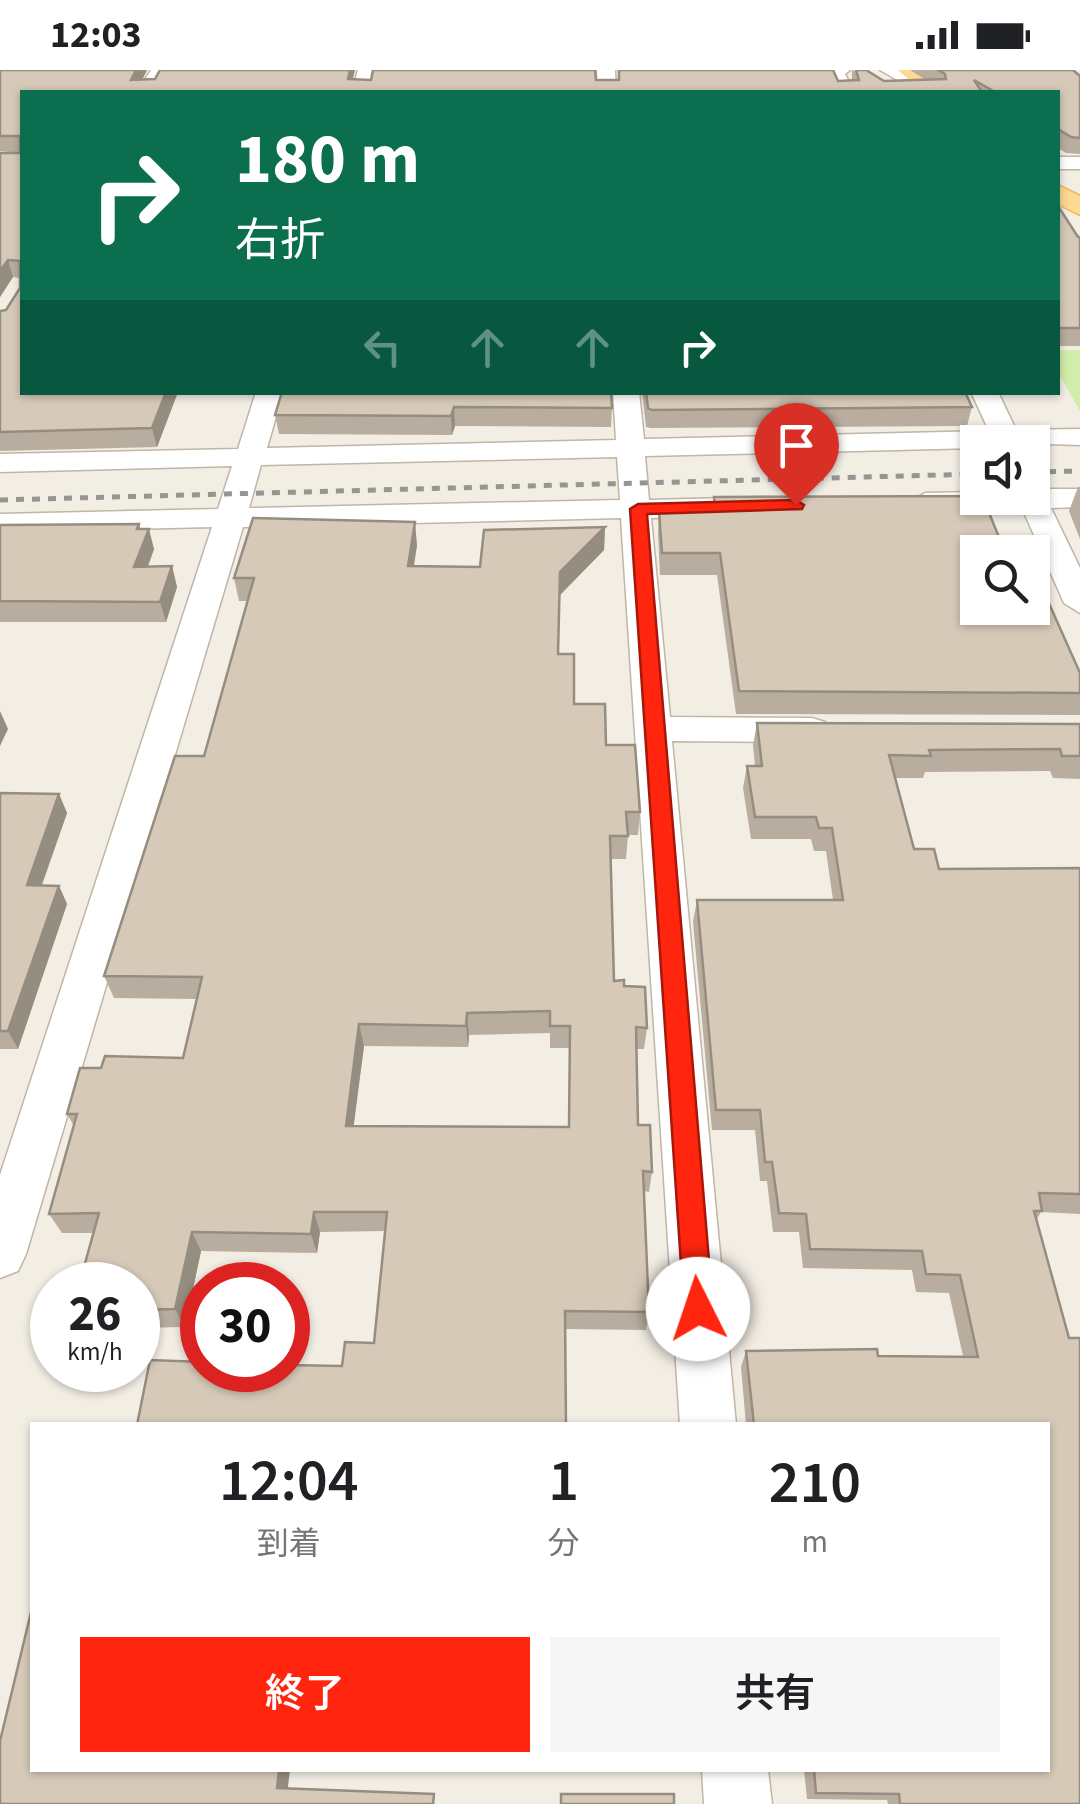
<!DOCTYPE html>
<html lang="ja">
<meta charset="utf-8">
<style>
body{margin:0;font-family:"Source Sans 3","Noto Sans JP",sans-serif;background:#f6f6f6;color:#202124;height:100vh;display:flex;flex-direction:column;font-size:38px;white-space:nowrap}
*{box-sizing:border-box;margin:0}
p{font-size:32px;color:#757577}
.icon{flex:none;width:55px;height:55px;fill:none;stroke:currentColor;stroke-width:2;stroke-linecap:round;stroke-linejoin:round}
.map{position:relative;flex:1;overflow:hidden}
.panel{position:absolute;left:30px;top:1352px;width:1020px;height:350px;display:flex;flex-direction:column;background:#fff;border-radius:0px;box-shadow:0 2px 8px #0004}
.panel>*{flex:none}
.top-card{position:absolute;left:20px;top:20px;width:1040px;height:305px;border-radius:0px;box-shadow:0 2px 8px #0004;background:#0b6e4f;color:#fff;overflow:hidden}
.buttons{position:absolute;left:960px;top:355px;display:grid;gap:20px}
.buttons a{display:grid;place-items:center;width:90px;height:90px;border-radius:0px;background:#fff;box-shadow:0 2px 8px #0004;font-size:50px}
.speed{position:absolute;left:30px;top:1192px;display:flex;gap:20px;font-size:50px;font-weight:700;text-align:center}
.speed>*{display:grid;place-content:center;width:130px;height:130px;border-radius:50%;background:#fff;box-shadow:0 2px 8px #0004;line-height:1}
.speed small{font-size:25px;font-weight:400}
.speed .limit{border:15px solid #d22;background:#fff;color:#111}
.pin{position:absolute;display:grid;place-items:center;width:85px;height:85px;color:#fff;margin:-102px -42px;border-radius:50% 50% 50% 0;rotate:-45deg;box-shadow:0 0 10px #0007}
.pin .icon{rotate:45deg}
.me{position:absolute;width:110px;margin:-55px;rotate:356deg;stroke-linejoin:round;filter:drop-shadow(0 0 8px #0008)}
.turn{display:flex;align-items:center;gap:35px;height:210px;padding:0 50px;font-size:45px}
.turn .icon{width:130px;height:130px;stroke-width:2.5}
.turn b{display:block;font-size:70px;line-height:85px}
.lanes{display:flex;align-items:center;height:95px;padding:0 50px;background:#0003;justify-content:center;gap:50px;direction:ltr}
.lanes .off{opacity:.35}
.eta{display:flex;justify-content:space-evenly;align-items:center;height:170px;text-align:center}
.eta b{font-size:60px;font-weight:600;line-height:70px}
.button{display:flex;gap:20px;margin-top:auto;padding:20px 50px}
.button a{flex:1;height:115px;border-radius:0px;background:#ff250f;color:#fff;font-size:40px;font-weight:600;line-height:115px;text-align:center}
.button a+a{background:#f6f6f6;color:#202124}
.status{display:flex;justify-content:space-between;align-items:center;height:70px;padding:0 50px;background:#fff;direction:ltr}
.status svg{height:28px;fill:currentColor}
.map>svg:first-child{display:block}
.green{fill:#d2eca9}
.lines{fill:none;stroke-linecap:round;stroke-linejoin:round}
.minor-casing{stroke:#c0b5a6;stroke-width:3}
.major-casing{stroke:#edb758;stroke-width:3}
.minor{fill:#fff;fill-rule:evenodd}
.major{fill:#ffd991;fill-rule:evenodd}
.rail{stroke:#959595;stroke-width:5;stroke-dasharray:8 8;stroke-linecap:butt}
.wall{fill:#b8ad9e;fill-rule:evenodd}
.shaded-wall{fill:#968d81}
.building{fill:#d6c9b8;stroke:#968d81;stroke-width:2.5;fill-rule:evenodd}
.route{fill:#ff250f;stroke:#a6180a;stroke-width:2.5}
</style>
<div class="status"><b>12:03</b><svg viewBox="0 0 49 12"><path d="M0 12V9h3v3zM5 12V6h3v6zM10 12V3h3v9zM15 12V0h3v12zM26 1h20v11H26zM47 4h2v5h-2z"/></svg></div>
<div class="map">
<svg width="1080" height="1734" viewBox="0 0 1080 1734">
<rect width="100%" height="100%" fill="#f3eee4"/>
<path class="green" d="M 1058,280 L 1080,280 L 1080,341 L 1058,302 Z"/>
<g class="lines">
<g class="minor-casing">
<path id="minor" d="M 151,0 L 169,0 L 155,22 L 137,22 Z
M 358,0 L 376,0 L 370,22 L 352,22 Z
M 597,0 L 615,0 L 616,22 L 598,22 Z
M 827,0 L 850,0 L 845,4 L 854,22 L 836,22 Z
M 880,0 L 902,0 L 940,22 L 918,22 Z
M 1058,87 L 1080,87 L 1080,99 L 1058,99 Z
M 256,322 L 283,322 L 267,378 L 616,370 L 613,322 L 639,322 L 644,369 L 989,361 L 971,322 L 998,322 L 1016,360 L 1080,359 L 1080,375 L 978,372 L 978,378 L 645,386 L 649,430 L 769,427 L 784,436 L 769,445 L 651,448 L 670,647 L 812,648 L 825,652 L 830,660 L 825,668 L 812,672 L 672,671 L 736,1355 L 680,1355 L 621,448 L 243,457 L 26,1184 L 18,1201 L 0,1208 L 0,1105 L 212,457 L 0,462 L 0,444 L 218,439 L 232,396 L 0,402 L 0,384 L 238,379 ZM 617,387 L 620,430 L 249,438 L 261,395 Z
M 1032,419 L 1080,419 L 1080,437 L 1051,438 L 1080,498 L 1080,543 L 1064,533 L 1022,438 L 925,441 L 910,432 L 925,423 L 978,422 L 978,428 L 1032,428 Z
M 702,1700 L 768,1700 L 772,1734 L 704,1734 Z"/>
</g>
<g class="major-casing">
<path id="major" d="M 898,0 L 922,0 L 947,22 L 923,22 Z
M 1058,115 L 1080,126 L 1080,145 L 1058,134 Z"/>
</g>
<use href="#minor" class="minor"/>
<use href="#major" class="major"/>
<path class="rail" d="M 1032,402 L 1080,401
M 0,430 L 978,404"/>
</g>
<path class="wall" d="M 0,0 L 147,0 L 142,10 L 155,9 L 160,0 L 355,0 L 353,9 L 596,10 L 618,10 L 618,0 L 833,0 L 838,11 L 852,10 L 852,0 L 884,11 L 926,10 L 910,0 L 1073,0 L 1080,6 L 1080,84 L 1066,83 L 1058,78 L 1058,22 L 22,22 L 178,322 L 157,377 L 0,381 L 0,241 L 6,240 L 20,218 L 20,208 L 13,207 L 0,227 L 0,83 L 20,83 L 0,81 Z
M 1058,136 L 1078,167 L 1080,167 L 1080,276 L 1058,276 Z
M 282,322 L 612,338 L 611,357 L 455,356 L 452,365 L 279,364 L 275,345 Z
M 642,322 L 965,322 L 972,337 L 967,356 L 651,358 L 646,357 Z
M 1078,417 L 1080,417 L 1080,469 L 1069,441 Z
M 714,427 L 978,482 L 1080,603 L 1080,645 L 736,644 L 717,505 L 660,505 L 658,463 L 659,441 L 712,441 Z
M 0,455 L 140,459 L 154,479 L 148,497 L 172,496 L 177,517 L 166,552 L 0,552 Z
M 605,457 L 604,480 L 560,525 L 558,584 L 574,634 L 606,675 L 640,742 L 638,765 L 628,765 L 626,789 L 610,789 L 614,911 L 624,916 L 647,958 L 644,979 L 636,979 L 638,1055 L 652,1102 L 649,1122 L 644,1121 L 649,1242 L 646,1260 L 565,1259 L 342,1296 L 374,1273 L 385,1161 L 320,1162 L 317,1183 L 201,1181 L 185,1257 L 138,1258 L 138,1215 L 94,1163 L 62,1163 L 49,1144 L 74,1056 L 67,1044 L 101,998 L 183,988 L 197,929 L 114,928 L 104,906 L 204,686 L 247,531 L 239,531 L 234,508 L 417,475 L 414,496 L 480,497 ZM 550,963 L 550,978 L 569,978 L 569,1057 L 353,1056 L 364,976 L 468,977 L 469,965 Z
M 757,653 L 1080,654 L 1080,709 L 1053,708 L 1050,701 L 925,702 L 923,708 L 895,708 L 914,779 L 939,799 L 1080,798 L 1080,1144 L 1041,1142 L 1037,1149 L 1080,1734 L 888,1734 L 887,1730 L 807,1729 L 804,1700 L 1048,1700 L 1048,1355 L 746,1355 L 741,1297 L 746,1281 L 878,1286 L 963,1286 L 949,1223 L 916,1222 L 912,1200 L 803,1198 L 799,1162 L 773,1162 L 767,1111 L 760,1111 L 755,1060 L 712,1060 L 693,852 L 697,830 L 833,830 L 826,781 L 814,781 L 811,769 L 751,769 L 743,718 L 747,696 L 755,696 L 753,675 Z
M 0,723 L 59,724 L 67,743 L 42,815 L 59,816 L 67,834 L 18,979 L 0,979 Z"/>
<path class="shaded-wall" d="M 136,0 L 147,0 L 136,22 L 131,10 Z
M 350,0 L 355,0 L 349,22 L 348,9 Z
M 8,190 L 13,207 L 0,227 L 0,201 Z
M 166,322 L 178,322 L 157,377 L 152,358 Z
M 454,337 L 455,356 L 452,365 L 451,346 Z
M 415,452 L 417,475 L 410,519 L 408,496 Z
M 139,454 L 144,472 L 149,459 L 154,479 L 140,517 L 134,497 L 137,459 Z
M 605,457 L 604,480 L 560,525 L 560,502 Z
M 172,496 L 177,517 L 166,552 L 160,532 Z
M 0,641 L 8,659 L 0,676 Z
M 59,724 L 67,743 L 35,834 L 27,815 Z
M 59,816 L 67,834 L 18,979 L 8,961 Z
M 467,943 L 469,965 L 468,977 L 466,956 Z
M 359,954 L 364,976 L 351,1077 L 346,1056 Z
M 314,1142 L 320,1162 L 317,1183 L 311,1164 Z
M 192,1162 L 201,1181 L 185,1257 L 175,1239 Z
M 279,1700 L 290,1700 L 287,1725 L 277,1718 Z"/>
<path class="building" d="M 0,0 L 136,0 L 131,10 L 155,9 L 160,0 L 350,0 L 348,9 L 371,10 L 373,0 L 595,0 L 596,10 L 619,10 L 619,0 L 833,0 L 838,11 L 859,10 L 856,0 L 866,0 L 884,11 L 946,9 L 945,4 L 938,0 L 1073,0 L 1080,6 L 1080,68 L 1071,67 L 1058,59 L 1058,22 L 995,22 L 974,10 L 982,22 L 22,22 L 22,322 L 166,322 L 152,358 L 0,362 L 0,241 L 6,240 L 20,218 L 20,191 L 8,190 L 0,201 L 0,83 L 20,83 L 20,66 L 0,66 Z
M 1058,136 L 1078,167 L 1080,167 L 1080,258 L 1058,258 Z
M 282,322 L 611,322 L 612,338 L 454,337 L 451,346 L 275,345 Z
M 646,322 L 965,322 L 972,337 L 652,340 L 648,338 Z
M 978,426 L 978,428 L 983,428 L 1005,482 L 978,482 L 978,538 L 1032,538 L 1032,511 L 1039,511 L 1080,603 L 1080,623 L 739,621 L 720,483 L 662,483 L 659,441 L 715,441 L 714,427 Z
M 253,448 L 415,452 L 408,496 L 480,497 L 484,460 L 605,457 L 560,502 L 558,584 L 574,584 L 574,634 L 605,634 L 606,675 L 635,675 L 640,742 L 626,742 L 628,766 L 610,766 L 614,911 L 624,910 L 624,916 L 645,917 L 647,958 L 636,957 L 638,1055 L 650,1055 L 652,1102 L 643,1101 L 649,1242 L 565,1241 L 566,1355 L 137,1355 L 150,1290 L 202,1292 L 202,1300 L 288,1300 L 288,1295 L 342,1296 L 345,1272 L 374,1273 L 387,1142 L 314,1142 L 311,1164 L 192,1162 L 175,1239 L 138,1240 L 138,1215 L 79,1215 L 99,1143 L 49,1144 L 77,1044 L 67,1044 L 80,998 L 101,998 L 105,986 L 183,988 L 202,907 L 104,906 L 175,686 L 204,686 L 254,508 L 234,508 ZM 550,941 L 550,956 L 570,956 L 569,1057 L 346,1056 L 359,954 L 466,956 L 467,943 Z
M 139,454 L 137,459 L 149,459 L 134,497 L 172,496 L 160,532 L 0,531 L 0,455 Z
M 757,653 L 1080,654 L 1080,686 L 1062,686 L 1060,679 L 929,680 L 931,686 L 889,685 L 914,779 L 934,779 L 939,799 L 1080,798 L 1080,1124 L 1039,1123 L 1042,1141 L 1034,1141 L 1069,1268 L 1080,1268 L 1080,1734 L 900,1734 L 899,1724 L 816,1723 L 814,1700 L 1048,1700 L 1048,1355 L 754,1355 L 746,1281 L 877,1279 L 878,1286 L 978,1287 L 960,1205 L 926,1204 L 922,1181 L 810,1179 L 806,1144 L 779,1143 L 772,1092 L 765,1092 L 760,1040 L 716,1040 L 697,830 L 843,830 L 832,758 L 819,758 L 816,747 L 755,747 L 747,696 L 762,696 Z
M 0,723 L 59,724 L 27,815 L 59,816 L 8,961 L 0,961 Z
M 32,1538 L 32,1700 L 279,1700 L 277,1718 L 434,1724 L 433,1734 L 0,1734 L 0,1671 Z
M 561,1724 L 674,1724 L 674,1734 L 561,1734 Z"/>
<path class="route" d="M 796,430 L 804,435 L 802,439 L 647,444 L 713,1239 L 708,1249 L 698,1253 L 688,1249 L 684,1239 L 630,439 L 638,434 Z"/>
</svg>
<div class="buttons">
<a><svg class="icon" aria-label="sound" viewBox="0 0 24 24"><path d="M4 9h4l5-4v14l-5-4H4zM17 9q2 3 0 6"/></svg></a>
<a><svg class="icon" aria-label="search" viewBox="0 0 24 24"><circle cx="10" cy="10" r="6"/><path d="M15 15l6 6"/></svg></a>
</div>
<div class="speed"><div>26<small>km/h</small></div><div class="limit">30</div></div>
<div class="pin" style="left:796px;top:435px;background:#d93025"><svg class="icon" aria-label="arrive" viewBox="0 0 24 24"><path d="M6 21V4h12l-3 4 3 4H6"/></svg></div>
<svg class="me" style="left:698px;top:1239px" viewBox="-20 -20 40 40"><circle r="19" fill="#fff"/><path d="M0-13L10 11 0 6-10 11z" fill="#ff250f"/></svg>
<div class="top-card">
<div class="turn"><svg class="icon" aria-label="right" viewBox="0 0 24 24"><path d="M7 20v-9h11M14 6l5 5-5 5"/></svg><div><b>180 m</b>右折</div></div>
<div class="lanes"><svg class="icon off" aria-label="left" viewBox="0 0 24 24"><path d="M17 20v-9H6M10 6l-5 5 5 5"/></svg><svg class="icon off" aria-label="ahead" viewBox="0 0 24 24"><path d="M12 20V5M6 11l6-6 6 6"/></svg><svg class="icon off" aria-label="ahead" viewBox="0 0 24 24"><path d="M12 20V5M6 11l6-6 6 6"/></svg><svg class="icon" aria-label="right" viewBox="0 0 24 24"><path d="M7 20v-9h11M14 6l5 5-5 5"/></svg></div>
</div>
<section class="panel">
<div class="eta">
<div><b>12:04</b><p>到着</p></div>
<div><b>1</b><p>分</p></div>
<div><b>210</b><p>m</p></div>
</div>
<div class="button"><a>終了</a><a>共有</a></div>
</section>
</div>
